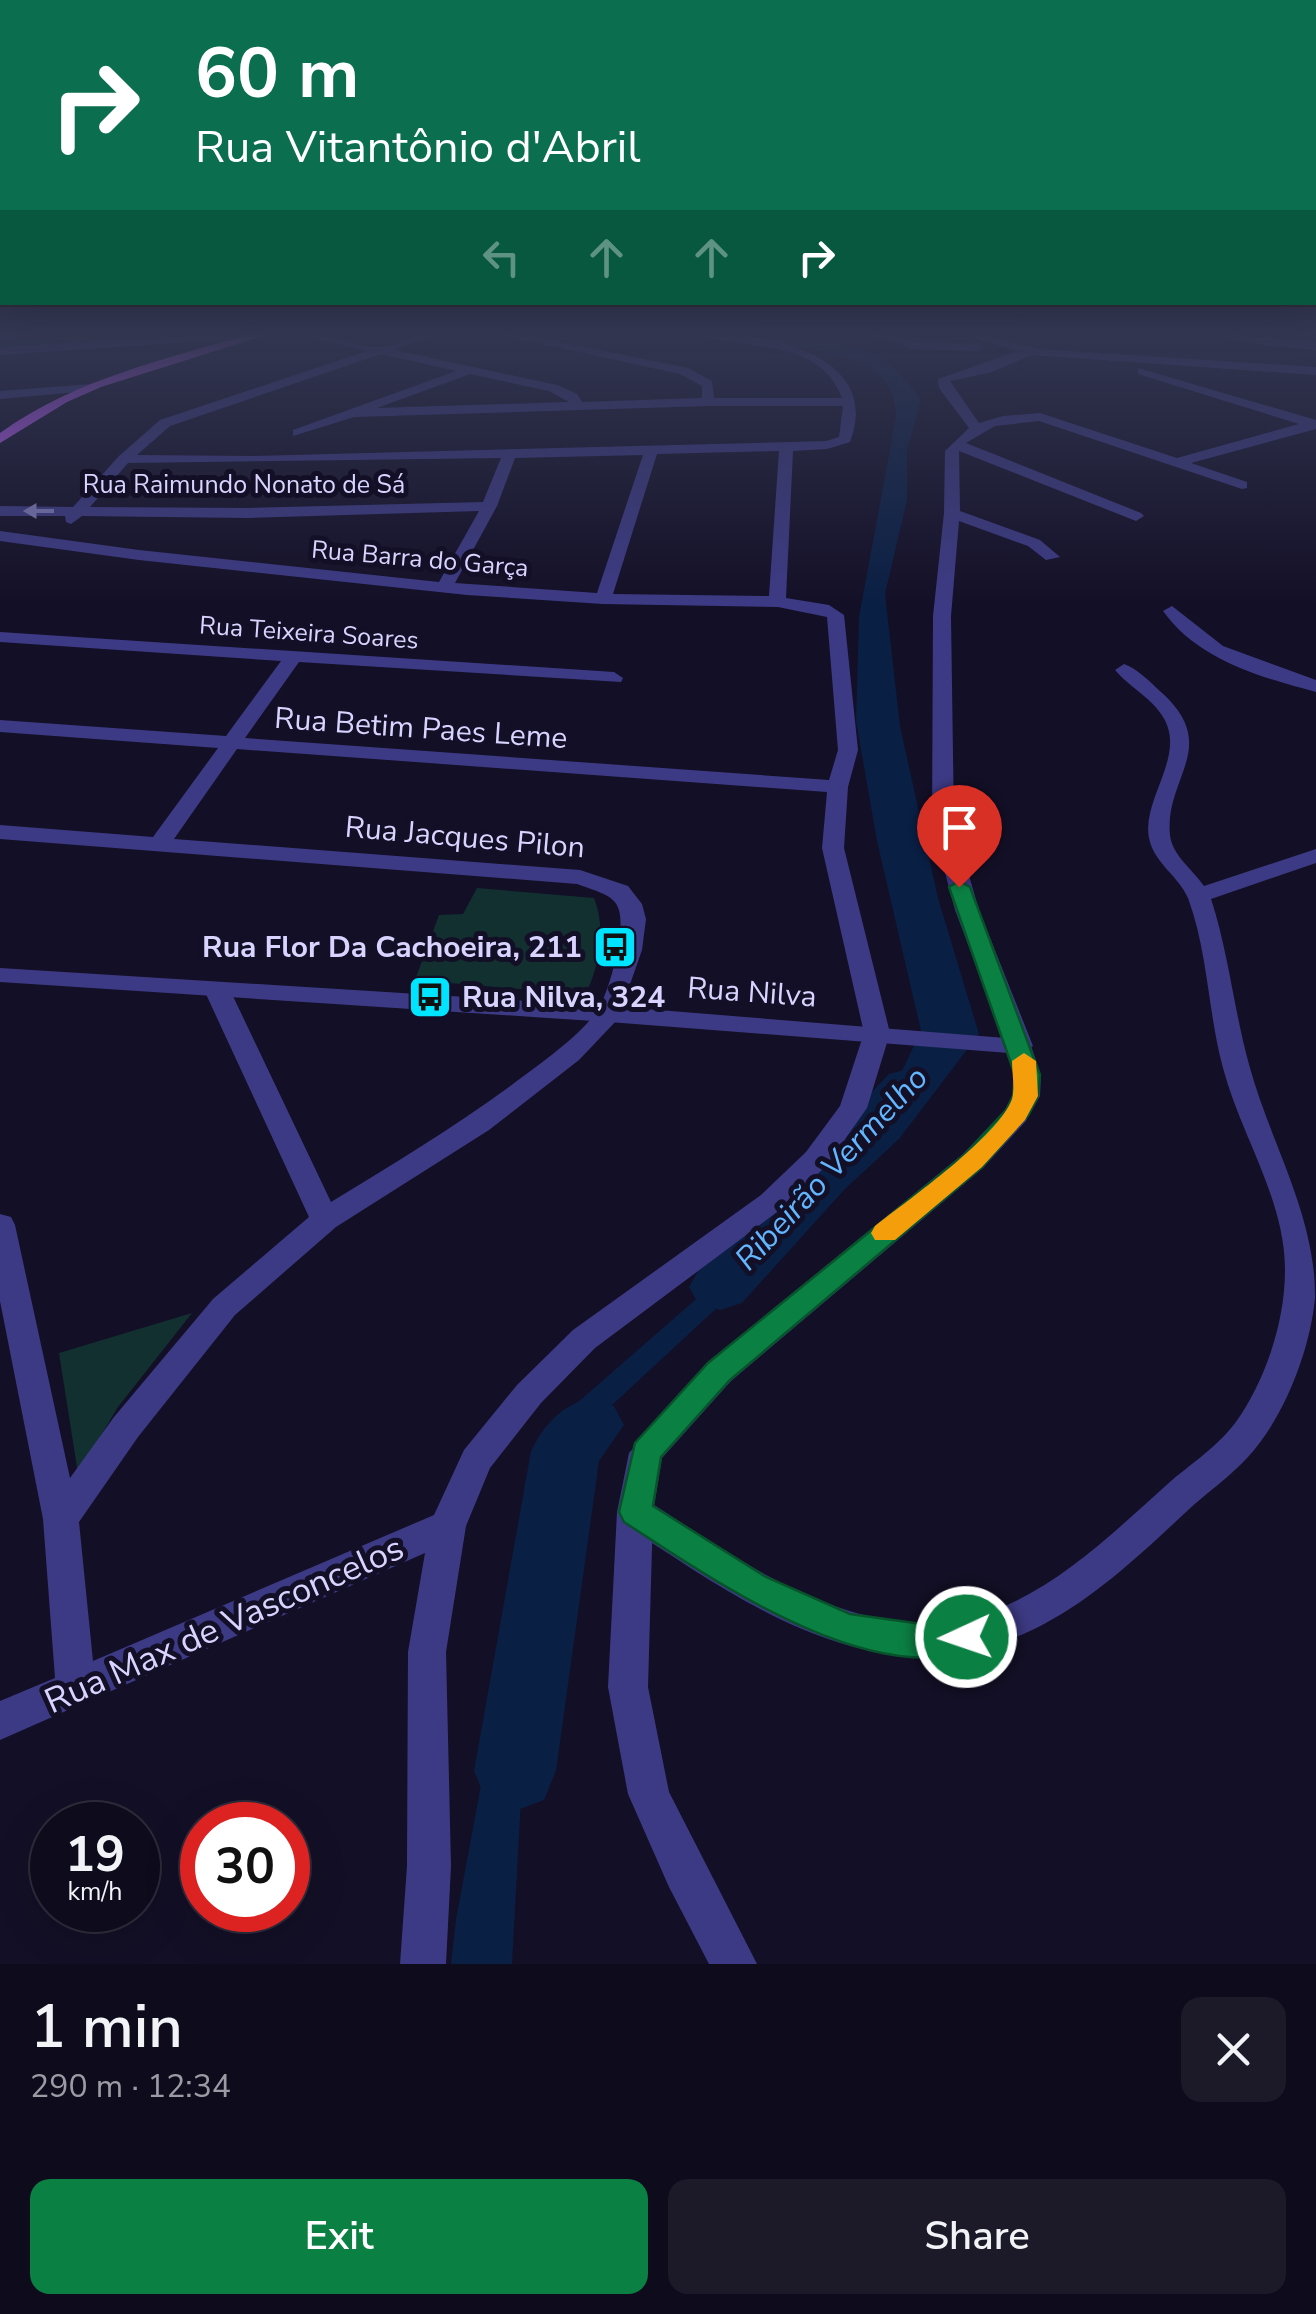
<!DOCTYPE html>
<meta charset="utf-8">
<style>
body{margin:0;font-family:"Nunito Sans",sans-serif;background:#1c1929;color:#f1f3f6;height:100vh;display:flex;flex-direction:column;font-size:38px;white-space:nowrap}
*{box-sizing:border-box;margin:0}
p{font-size:32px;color:#9b9ba3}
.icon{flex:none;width:55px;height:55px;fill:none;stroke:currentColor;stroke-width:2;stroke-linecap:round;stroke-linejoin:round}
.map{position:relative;height:1964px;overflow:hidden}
.sheet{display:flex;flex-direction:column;background:#0e0b1c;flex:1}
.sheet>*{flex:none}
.top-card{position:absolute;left:0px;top:0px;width:1318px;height:305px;box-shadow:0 10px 40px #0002,0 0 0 2px #2e2b3b;background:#0b6e4f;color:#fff;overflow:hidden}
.speed{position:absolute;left:30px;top:1802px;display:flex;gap:20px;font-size:50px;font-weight:700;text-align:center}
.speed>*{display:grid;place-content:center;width:130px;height:130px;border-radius:50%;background:#0e0b1c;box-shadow:0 10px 40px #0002,0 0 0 2px #2e2b3b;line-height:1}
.speed small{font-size:25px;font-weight:400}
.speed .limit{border:15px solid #d22;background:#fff;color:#111}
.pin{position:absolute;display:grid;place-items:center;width:85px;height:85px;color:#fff;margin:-102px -42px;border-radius:50% 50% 50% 0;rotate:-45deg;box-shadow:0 0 10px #0007}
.pin .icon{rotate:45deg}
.me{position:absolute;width:110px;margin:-55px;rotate:267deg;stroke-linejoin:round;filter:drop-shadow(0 0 8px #0008)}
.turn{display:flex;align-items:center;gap:35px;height:210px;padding:0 30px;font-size:45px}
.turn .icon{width:130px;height:130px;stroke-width:2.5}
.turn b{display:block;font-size:70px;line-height:85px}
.lanes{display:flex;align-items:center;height:95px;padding:0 30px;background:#0003;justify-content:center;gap:50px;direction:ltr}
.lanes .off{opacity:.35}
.round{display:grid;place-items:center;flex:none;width:105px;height:105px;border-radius:20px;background:#1c1929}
.headline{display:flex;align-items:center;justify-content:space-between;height:170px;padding:0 30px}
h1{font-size:60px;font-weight:600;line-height:75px}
.cta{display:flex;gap:20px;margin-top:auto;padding:20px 30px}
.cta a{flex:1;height:115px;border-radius:20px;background:#0b8043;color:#fff;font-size:40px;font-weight:600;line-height:115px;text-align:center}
.cta a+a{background:#1c1929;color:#f1f3f6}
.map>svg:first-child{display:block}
.green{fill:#12302f}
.water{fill:#0a1f44}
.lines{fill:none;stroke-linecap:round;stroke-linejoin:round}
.river{fill:#0a1f44;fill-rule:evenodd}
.service{fill:#3d3a85;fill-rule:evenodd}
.minor{fill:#3d3a85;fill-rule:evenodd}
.tertiary{fill:#3d3a85;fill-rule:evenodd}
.primary{fill:#c25bff;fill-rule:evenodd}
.oneway{fill:#837fbc}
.route{fill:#0b8043;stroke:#07532c;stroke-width:2.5}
.slow{fill:#f59e0b}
.labels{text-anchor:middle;stroke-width:10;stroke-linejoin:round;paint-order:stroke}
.far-street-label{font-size:25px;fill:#d9d4ff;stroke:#130f26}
.street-label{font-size:30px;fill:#d9d4ff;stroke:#130f26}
.poi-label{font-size:30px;font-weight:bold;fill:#d9d4ff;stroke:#130f26;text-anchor:end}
.water-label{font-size:32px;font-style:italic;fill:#62b6ff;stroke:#130f26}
.near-street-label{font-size:35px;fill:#d9d4ff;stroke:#130f26}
</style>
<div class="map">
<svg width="1316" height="1964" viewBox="0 0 1316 1964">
<rect width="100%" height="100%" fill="#130f26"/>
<path class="green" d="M 137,330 L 253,330 L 67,347 L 0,349 L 0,342 Z
M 477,888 L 594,898 C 606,928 600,963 587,991 L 576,994 L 415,980 L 439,915 L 463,914 Z
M 192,1313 L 118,1407 L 78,1474 L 59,1353 Z"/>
<path class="water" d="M 708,330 C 742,330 851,339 877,356 C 895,367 909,383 921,400 L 907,451 L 907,500 L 885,594 L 900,726 L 938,898 L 979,1034 L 899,1139 L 610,1407 L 536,1522 L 512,1964 L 451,1964 L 456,1919 L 512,1619 L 525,1482 L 577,1403 L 820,1191 L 887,1102 L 921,1031 L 877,841 L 856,721 L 859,617 L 896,417 C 896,360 837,354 793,346 C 764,341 736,335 708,330 Z"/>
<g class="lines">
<path class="river" d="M 908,1069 L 927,1074 L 935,1086 L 927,1098 L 742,1303 L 720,1310 L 698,1303 L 689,1287 L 698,1271 L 889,1074 Z
M 590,1397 L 614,1406 L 624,1425 L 599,1461 L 556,1771 L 544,1800 L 515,1811 L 486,1800 L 474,1771 L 531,1451 C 545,1423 561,1407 590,1397 Z"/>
<path class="service" d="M 785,330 L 815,330 L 889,336 L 886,338 Z"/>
<path class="minor" d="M 30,330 L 76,330 L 0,339 L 0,333 Z
M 279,330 C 313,330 351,348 380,347 C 403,346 423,330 448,330 L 394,350 L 557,385 L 577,394 L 582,402 L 702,398 L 702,386 L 680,374 L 478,330 L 501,330 L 688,368 L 712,381 L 714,398 L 842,398 C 816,331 736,355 689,330 C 753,330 885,350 850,442 L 827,449 L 793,451 L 786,598 L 829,605 L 844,615 L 858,750 L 848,787 L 844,848 L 890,1033 L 867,1108 L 826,1166 L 781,1209 L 595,1348 L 541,1403 L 490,1468 L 466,1526 L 446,1652 L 451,1866 L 446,1964 L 400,1964 L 407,1866 L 408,1652 L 425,1553 L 0,1740 L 0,1701 L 55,1678 L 43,1519 L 0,1301 L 0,1214 L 11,1217 L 15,1225 L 70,1478 L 114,1417 L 213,1299 L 309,1217 L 205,992 L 209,987 L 227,987 L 231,992 L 331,1202 C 398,1161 463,1122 525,1075 C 549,1057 576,1038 595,1014 C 607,997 616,962 619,941 C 625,898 614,897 577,884 L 0,839 L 0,825 L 153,837 L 218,748 L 0,732 L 0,720 L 226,736 L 281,661 L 0,642 L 0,632 L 614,672 L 623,678 L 621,682 L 299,662 L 245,738 L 829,780 L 838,750 L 827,617 L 778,607 L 603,604 L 467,595 L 139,560 L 0,541 L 0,531 L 139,550 L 439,582 L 479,511 L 249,518 L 82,516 L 71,524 L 66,522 L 65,516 L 0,516 L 0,506 L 73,507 L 119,456 L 160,420 L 367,351 ZM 381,354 L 456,371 L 293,430 L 293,436 L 354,417 L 708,406 L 843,406 L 839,437 L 826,441 L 254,456 L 137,455 L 170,426 ZM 470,374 L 549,391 L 569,402 L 377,408 ZM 779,451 L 769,596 L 613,594 L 657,454 ZM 643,455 L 597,593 L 455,583 L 497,506 L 515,458 ZM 501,458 L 483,502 L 249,508 L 90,507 L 128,463 ZM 237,749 L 827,792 L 822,848 L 864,1033 L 840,1106 L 806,1152 L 761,1195 L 573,1330 L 517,1385 L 464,1450 L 434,1515 L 93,1661 L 79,1522 L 138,1437 L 235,1315 L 336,1227 L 489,1130 L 579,1060 L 618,1019 L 642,950 L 646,919 L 642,904 L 628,886 L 580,870 L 174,839 Z
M 860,330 L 878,330 L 914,342 L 977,343 L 983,347 L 977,351 L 913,349 Z
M 946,330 L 965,330 L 1038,349 L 1316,367 L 1316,375 L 1031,355 L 992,372 L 950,381 L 979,423 L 1003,416 L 1040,413 L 1177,458 L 1299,424 L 1138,374 L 1138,368 L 1316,420 L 1316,429 L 1191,463 L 1247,482 L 1247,488 L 1242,489 L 1039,421 L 995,426 L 966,443 L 1141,513 L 1144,516 L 1136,521 L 959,451 L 960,511 L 1040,540 L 1060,557 L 1046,560 L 1028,546 L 959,521 L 951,616 L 954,824 L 979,910 L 1033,1046 L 1020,1054 L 1007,1046 L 955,910 L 932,824 L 933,616 L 944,513 L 945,451 L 969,428 L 939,388 L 938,379 L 1018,351 Z
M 1196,330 L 1316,342 L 1316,350 L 1255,344 Z
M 266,332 L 262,337 L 0,355 L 0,347 Z
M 92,384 L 92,390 L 88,391 L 0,399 L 0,391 Z
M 1172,606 L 1223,646 L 1316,680 L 1316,692 C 1260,677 1198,660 1163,611 Z
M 1124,664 C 1138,669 1150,682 1161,692 C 1222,747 1164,777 1170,835 C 1172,855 1193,870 1204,886 L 1316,849 L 1316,863 L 1211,899 C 1229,954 1234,1012 1250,1068 C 1271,1144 1316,1216 1315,1298 C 1310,1351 1284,1418 1248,1457 C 1230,1477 1206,1493 1186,1512 C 1142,1553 1097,1596 1044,1624 C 886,1708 753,1609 622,1523 L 617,1512 L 622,1501 L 635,1497 L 648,1501 C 730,1554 819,1620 921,1623 C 1022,1626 1101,1543 1171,1481 C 1196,1460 1224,1442 1242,1413 C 1268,1372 1285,1319 1285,1270 C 1285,1199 1241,1136 1223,1068 C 1208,1013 1208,952 1188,898 C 1179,877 1156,864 1150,842 C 1138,802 1188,757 1163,717 C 1152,698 1129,687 1115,670 Z"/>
<path class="tertiary" d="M 0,968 L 609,1006 L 1029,1040 L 1041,1075 L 1040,1096 L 1026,1121 L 983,1168 L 731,1381 L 662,1458 L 653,1512 L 648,1687 L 669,1792 L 757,1964 L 709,1964 L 669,1887 L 628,1794 L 608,1687 L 617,1512 L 629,1453 L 707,1363 L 963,1154 L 1005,1110 L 1012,1096 L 1015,1075 L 1009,1053 L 609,1022 L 0,982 Z"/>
<path class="primary" d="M 263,330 L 281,330 L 101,387 L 67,402 L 0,443 L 0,433 C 79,376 172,358 263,330 Z"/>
</g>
<defs><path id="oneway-solid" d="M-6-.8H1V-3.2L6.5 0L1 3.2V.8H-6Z" transform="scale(2.5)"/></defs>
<use class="oneway" href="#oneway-solid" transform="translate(39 511) rotate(180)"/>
<linearGradient id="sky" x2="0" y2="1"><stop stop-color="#0a0815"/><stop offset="0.55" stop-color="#333752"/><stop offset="1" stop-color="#333752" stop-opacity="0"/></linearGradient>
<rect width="1316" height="605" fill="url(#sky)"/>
<path class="route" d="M 959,881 L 970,887 L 1040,1075 L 1038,1096 L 1029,1114 L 982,1167 L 730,1380 L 661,1457 L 653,1506 L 766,1577 L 850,1614 L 922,1624 L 966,1621 L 978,1626 L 984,1637 L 978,1649 C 869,1690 712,1579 624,1522 L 619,1512 L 635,1443 L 708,1363 L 964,1155 L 1006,1110 L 1013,1096 L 1015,1075 L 949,887 Z"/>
<path class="slow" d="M 1024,1053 L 1036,1061 L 1038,1096 L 1025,1120 L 982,1167 L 895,1240 L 875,1240 L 871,1233 L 875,1226 C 908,1200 999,1136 1012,1099 C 1015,1088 1012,1073 1012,1061 Z"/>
<defs>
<g id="bus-square" transform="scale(2.25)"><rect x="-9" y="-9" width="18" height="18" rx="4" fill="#00e5ff" stroke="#130f26"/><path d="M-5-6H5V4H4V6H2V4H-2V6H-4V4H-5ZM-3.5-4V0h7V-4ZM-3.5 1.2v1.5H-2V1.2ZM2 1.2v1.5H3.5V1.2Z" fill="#111"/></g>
</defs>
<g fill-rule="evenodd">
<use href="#bus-square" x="615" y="947"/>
<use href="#bus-square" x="430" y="997"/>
</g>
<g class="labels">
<g class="far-street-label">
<text x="244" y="493">Rua Raimundo Nonato de Sá</text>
<text transform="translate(420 558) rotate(5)" y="9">Rua Barra do Garça</text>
<text transform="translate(309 632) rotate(4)" y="9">Rua Teixeira Soares</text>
</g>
<g class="street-label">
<text transform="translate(421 728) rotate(4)" y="10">Rua Betim Paes Leme</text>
<text transform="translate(465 837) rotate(5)" y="10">Rua Jacques Pilon</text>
<text transform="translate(752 992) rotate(4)" y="10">Rua Nilva</text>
</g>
<g class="poi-label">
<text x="582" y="957">Rua Flor Da Cachoeira, 211</text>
<text x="462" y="1007" text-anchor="start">Rua Nilva, 324</text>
</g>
<g class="water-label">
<text transform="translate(831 1168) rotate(-47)" y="11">Ribeirão Vermelho</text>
</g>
<g class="near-street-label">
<text transform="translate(224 1624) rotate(-24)" y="12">Rua Max de Vasconcelos</text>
</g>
</g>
</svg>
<div class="speed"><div>19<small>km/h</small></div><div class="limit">30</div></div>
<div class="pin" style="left:959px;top:887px;background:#d93025"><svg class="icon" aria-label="arrive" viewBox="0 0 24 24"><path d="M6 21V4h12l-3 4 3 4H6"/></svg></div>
<svg class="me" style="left:966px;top:1637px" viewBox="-20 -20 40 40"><circle r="17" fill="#0b8043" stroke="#fff" stroke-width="3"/><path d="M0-11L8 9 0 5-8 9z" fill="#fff"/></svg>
<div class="top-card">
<div class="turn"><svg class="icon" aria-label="right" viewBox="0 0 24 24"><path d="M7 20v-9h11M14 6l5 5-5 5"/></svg><div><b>60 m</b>Rua Vitantônio d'Abril</div></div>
<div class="lanes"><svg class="icon off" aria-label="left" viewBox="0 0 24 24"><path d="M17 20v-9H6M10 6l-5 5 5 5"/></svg><svg class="icon off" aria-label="ahead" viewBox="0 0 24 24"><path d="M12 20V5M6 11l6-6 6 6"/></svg><svg class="icon off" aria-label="ahead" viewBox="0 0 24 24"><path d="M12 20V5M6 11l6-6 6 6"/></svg><svg class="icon" aria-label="right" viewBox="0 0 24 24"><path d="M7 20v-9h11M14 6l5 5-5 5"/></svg></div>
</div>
</div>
<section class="sheet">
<div class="headline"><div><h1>1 min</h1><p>290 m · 12:34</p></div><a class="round"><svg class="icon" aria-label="close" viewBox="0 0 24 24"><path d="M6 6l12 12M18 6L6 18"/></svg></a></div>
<div class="cta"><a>Exit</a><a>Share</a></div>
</section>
